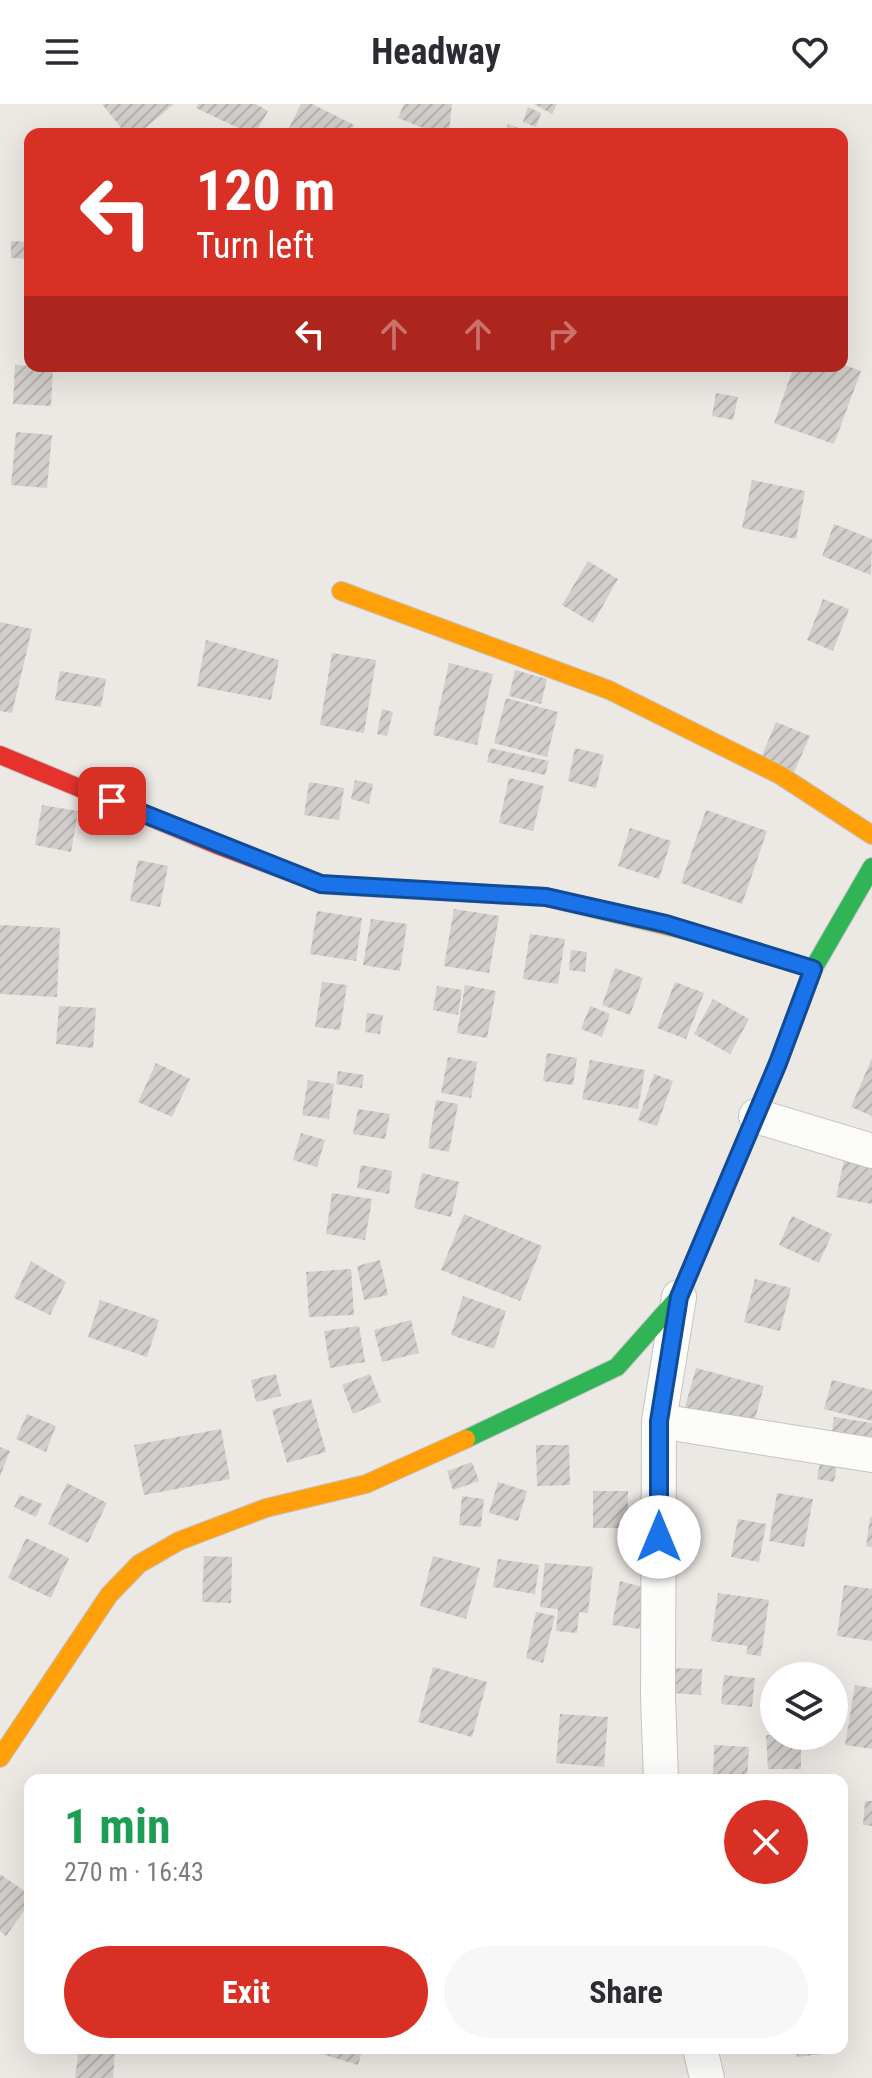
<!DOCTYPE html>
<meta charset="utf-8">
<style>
body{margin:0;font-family:"Roboto Condensed",sans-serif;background:#f7f7f7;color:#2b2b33;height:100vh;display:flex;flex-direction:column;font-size:30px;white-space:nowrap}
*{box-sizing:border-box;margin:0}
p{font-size:26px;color:#7c7c81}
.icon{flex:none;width:44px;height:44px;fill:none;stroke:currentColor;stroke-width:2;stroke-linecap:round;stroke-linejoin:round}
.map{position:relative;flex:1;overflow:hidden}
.side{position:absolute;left:24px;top:1670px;width:824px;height:280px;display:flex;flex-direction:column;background:#fff;border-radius:16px;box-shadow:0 8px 32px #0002}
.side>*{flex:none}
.guide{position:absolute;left:24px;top:24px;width:824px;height:244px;border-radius:16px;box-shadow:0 8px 32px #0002;background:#d93025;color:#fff;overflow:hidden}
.controls{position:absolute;left:760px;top:1558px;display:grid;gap:16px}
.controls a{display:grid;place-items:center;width:88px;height:88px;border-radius:50%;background:#fff;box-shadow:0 8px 32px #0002;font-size:40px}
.pin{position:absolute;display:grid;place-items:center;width:68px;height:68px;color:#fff;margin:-34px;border-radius:16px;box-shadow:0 4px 12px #0006}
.me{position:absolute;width:88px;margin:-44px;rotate:0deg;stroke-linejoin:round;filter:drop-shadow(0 0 6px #0008)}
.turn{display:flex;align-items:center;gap:28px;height:168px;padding:0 40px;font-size:36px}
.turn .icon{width:104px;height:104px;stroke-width:2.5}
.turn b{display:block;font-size:56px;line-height:68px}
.lanes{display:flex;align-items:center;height:76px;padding:0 40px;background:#0003;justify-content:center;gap:40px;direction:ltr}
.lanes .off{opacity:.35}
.round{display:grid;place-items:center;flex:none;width:84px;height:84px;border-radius:42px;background:#f7f7f7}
.headline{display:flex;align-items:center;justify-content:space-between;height:136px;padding:0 40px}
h1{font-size:48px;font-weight:700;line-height:60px;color:#1e9e55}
.primary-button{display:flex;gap:16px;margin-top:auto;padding:16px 40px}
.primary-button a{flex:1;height:92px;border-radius:48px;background:#d93025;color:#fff;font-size:32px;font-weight:700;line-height:92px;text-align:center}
.primary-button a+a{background:#f7f7f7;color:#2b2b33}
header{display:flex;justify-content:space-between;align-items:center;height:104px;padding:0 40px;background:#fff;font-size:36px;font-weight:700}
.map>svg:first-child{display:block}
.building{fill:url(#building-hatch)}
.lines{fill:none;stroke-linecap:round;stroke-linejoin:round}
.street-casing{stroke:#c5c4c5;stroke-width:36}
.fast-casing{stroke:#c5c4c5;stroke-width:20}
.slow-casing{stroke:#c5c4c5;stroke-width:20}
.jam-casing{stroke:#c5c4c5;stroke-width:20}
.street{stroke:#fcfcfb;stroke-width:34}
.fast{stroke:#30b455;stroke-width:18}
.slow{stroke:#ff9f0a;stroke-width:18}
.jam{stroke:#e5322d;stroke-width:18}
.route-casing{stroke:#114b97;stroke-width:20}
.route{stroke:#1a73e8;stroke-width:14}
</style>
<header><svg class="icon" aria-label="menu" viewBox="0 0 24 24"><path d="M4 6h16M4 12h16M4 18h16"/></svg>Headway<svg class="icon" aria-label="heart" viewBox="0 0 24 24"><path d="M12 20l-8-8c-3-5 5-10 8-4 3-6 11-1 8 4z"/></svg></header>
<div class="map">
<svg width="872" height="1974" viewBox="0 0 872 1974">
<defs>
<pattern id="building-hatch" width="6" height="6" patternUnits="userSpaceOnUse" patternTransform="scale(2)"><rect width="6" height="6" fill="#d1cecb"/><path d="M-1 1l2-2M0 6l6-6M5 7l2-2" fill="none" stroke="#b4b1af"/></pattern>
</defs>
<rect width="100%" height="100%" fill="#ece8e4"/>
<path class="building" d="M 102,0 L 174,0 L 138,30 L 126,30 Z
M 198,0 L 256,0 L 268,7 L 255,30 L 251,30 L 196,4 Z
M 301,0 L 312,0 L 354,21 L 350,30 L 286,30 Z
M 404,0 L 452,0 L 449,30 L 438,30 L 398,14 Z
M 534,0 L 557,0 L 552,10 Z
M 528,3 L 541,9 L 536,23 L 523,18 Z
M 508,20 L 534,30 L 504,30 Z
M 11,137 L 30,138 L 30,155 L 11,154 Z
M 842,260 L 861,267 L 834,340 L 774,319 L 794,262 L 842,262 Z
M 15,261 L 53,263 L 51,302 L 13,300 Z
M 716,289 L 738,293 L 733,316 L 712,312 Z
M 16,328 L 52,331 L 47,384 L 11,381 Z
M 752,376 L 805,387 L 796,435 L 742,424 Z
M 834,420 L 872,435 L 871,471 L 822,452 Z
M 588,457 L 618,475 L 593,519 L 562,501 Z
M 823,495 L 849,505 L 833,547 L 807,536 Z
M 0,518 L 32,525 L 12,609 L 0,607 Z
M 206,536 L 279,556 L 271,596 L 197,582 Z
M 332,549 L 376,556 L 364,629 L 320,621 Z
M 449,559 L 493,570 L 477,641 L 433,631 Z
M 515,566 L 547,575 L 541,600 L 509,592 Z
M 60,567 L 106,575 L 101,603 L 55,596 Z
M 506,594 L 558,608 L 547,653 L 494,639 Z
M 382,605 L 393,608 L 387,632 L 377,630 Z
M 776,618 L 810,632 L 794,668 L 761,654 Z
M 490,644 L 549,657 L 545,671 L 487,658 Z
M 575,644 L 604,651 L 596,684 L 568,677 Z
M 509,674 L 544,682 L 533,727 L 499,719 Z
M 355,676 L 373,680 L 369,700 L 351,695 Z
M 309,678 L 344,684 L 339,716 L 304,711 Z
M 42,701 L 78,707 L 71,748 L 35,741 Z
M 706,706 L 767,727 L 742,800 L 681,779 Z
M 630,724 L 671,737 L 659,775 L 618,762 Z
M 138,756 L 168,762 L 160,803 L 130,797 Z
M 454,805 L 499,812 L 489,869 L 444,862 Z
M 317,807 L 362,814 L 356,857 L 310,850 Z
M 371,815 L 407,820 L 400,867 L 363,861 Z
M 0,821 L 60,824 L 57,893 L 0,890 Z
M 530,830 L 565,835 L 558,880 L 523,875 Z
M 571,846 L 587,848 L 585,868 L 569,866 Z
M 615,864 L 643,874 L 630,911 L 602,901 Z
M 322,878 L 347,881 L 340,926 L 315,923 Z
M 675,878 L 704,889 L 686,935 L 657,924 Z
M 465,881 L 496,887 L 487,934 L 457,929 Z
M 437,882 L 462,886 L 458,911 L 433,906 Z
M 713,895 L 749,915 L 730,950 L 694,930 Z
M 59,902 L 96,904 L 93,944 L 56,940 Z
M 590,902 L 610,910 L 602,933 L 581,925 Z
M 367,909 L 383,911 L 380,930 L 365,928 Z
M 547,949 L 577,954 L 573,981 L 543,977 Z
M 448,953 L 477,958 L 471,994 L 441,989 Z
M 872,954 L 872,1012 L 851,1003 Z
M 590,956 L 645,966 L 638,1005 L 582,995 Z
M 156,959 L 190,975 L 172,1013 L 138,998 Z
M 338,967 L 364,971 L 362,984 L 336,980 Z
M 654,970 L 673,977 L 657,1022 L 638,1016 Z
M 308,976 L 334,980 L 329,1015 L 302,1011 Z
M 436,996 L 458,1000 L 449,1048 L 428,1044 Z
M 358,1005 L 390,1010 L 385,1035 L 353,1030 Z
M 301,1029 L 325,1036 L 317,1063 L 293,1056 Z
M 845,1052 L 872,1057 L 872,1100 L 836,1093 Z
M 361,1061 L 392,1067 L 389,1090 L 357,1084 Z
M 422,1069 L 459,1078 L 451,1113 L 414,1104 Z
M 332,1089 L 372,1095 L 365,1136 L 326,1130 Z
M 464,1110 L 542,1142 L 520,1197 L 441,1166 Z
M 792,1112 L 832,1130 L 819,1159 L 779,1141 Z
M 380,1156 L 388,1191 L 364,1196 L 357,1162 Z
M 31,1157 L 66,1178 L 50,1211 L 14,1194 Z
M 351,1165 L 354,1211 L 309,1213 L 306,1168 Z
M 755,1175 L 791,1184 L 780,1227 L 744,1218 Z
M 463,1192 L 506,1207 L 494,1245 L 451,1231 Z
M 100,1196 L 159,1216 L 147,1253 L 88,1233 Z
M 411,1216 L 419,1249 L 382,1258 L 374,1226 Z
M 359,1222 L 365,1258 L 330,1264 L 324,1227 Z
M 696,1264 L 764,1282 L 753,1322 L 685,1303 Z
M 276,1270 L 281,1292 L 256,1298 L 251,1276 Z
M 370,1270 L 381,1298 L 353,1310 L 342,1281 Z
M 832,1276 L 872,1286 L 872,1317 L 824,1305 Z
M 311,1295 L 326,1348 L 287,1359 L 272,1306 Z
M 27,1310 L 56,1322 L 46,1348 L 16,1335 Z
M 834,1313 L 872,1319 L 872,1341 L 831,1334 Z
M 221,1325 L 230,1375 L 144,1391 L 134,1341 Z
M 536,1341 L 569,1341 L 570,1381 L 537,1382 Z
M 0,1343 L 10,1347 L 0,1372 Z
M 472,1358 L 479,1377 L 453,1386 L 447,1367 Z
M 820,1358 L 837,1361 L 834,1378 L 817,1375 Z
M 498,1378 L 527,1387 L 518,1417 L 489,1409 Z
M 67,1379 L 107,1399 L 88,1439 L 48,1420 Z
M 593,1387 L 628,1387 L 628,1424 L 593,1424 Z
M 777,1389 L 813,1395 L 804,1443 L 769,1437 Z
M 20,1391 L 42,1400 L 36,1413 L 14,1403 Z
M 462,1392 L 484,1395 L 481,1423 L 459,1421 Z
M 870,1413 L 872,1413 L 872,1443 L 866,1442 Z
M 738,1415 L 766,1420 L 759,1458 L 731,1453 Z
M 26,1434 L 69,1454 L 51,1494 L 8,1474 Z
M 204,1452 L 232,1453 L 231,1499 L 202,1498 Z
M 433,1452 L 480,1464 L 466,1515 L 420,1502 Z
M 498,1455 L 539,1461 L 535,1490 L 493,1483 Z
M 545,1459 L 593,1463 L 588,1509 L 579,1508 L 577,1529 L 556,1527 L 558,1505 L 540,1503 Z
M 620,1477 L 646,1484 L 640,1525 L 612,1521 Z
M 844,1481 L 872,1485 L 872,1537 L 837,1532 Z
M 718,1489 L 769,1496 L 761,1552 L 746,1550 L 748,1542 L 711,1537 Z
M 536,1508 L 555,1512 L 543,1559 L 526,1554 Z
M 433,1563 L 487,1578 L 472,1633 L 418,1618 Z
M 673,1564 L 702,1565 L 701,1591 L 672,1589 Z
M 724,1571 L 755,1574 L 752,1603 L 721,1600 Z
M 855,1581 L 872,1584 L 872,1645 L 845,1641 Z
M 560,1610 L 608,1613 L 604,1663 L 556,1659 Z
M 766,1631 L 801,1632 L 801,1665 L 768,1665 Z
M 714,1641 L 749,1643 L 747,1676 L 713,1676 Z
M 865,1697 L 872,1697 L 872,1722 L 863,1721 Z
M 0,1770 L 30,1791 L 30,1798 L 6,1832 L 0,1827 Z
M 79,1944 L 115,1947 L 113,1974 L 75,1974 Z
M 323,1944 L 363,1944 L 358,1961 L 322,1950 Z
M 796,1944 L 838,1944 L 839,1948 L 797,1953 Z"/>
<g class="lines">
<g class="street-casing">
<path id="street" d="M 756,1012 L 872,1047
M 659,1317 L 872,1351
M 661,1676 L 658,1592 L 659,1317 L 679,1193
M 700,1944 L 707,1974"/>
</g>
<g class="fast-casing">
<path id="fast" d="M 692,828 L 813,865
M 466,1335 L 617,1263 L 679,1193 L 778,959 L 813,865 L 872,763"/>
</g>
<g class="slow-casing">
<path id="slow" d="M 341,487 L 609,586 L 780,671 L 872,731
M 330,781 L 546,793 L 692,828
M 0,1654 L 109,1491 L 139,1460 L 179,1437 L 266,1404 L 366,1380 L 466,1335"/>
</g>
<g class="jam-casing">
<path id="jam" d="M 0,651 L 217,741 L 321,780 L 330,781"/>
</g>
<use href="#street" class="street"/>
<use href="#fast" class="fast"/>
<use href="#slow" class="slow"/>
<use href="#jam" class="jam"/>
</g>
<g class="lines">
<g class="route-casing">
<path id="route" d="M 112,697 L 321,780 L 546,793 L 666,820 L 813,865 L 778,959 L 679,1193 L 659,1317 L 659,1433"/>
</g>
<use href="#route" class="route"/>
</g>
</svg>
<div class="controls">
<a><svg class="icon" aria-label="layers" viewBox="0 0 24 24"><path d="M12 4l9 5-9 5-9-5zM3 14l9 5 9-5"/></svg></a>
</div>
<div class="pin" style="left:112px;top:697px;background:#d93025"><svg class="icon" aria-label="arrive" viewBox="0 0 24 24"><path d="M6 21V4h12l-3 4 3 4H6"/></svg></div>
<svg class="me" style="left:659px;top:1433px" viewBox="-20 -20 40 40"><circle r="19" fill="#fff"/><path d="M0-13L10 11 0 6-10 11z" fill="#1a73e8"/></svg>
<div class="guide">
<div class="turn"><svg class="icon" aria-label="left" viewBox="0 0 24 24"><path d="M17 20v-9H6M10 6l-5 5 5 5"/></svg><div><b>120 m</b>Turn left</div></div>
<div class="lanes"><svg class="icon" aria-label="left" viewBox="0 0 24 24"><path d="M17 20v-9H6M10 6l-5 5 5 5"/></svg><svg class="icon off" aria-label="ahead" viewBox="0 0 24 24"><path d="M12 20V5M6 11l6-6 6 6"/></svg><svg class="icon off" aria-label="ahead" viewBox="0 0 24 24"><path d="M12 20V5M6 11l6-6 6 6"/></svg><svg class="icon off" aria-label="right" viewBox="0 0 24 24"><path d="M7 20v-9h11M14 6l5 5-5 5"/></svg></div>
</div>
<section class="side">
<div class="headline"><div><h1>1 min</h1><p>270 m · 16:43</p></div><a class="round" style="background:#d93025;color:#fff"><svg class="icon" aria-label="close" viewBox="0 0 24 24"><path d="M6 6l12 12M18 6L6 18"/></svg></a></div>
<div class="primary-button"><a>Exit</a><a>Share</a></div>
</section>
</div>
